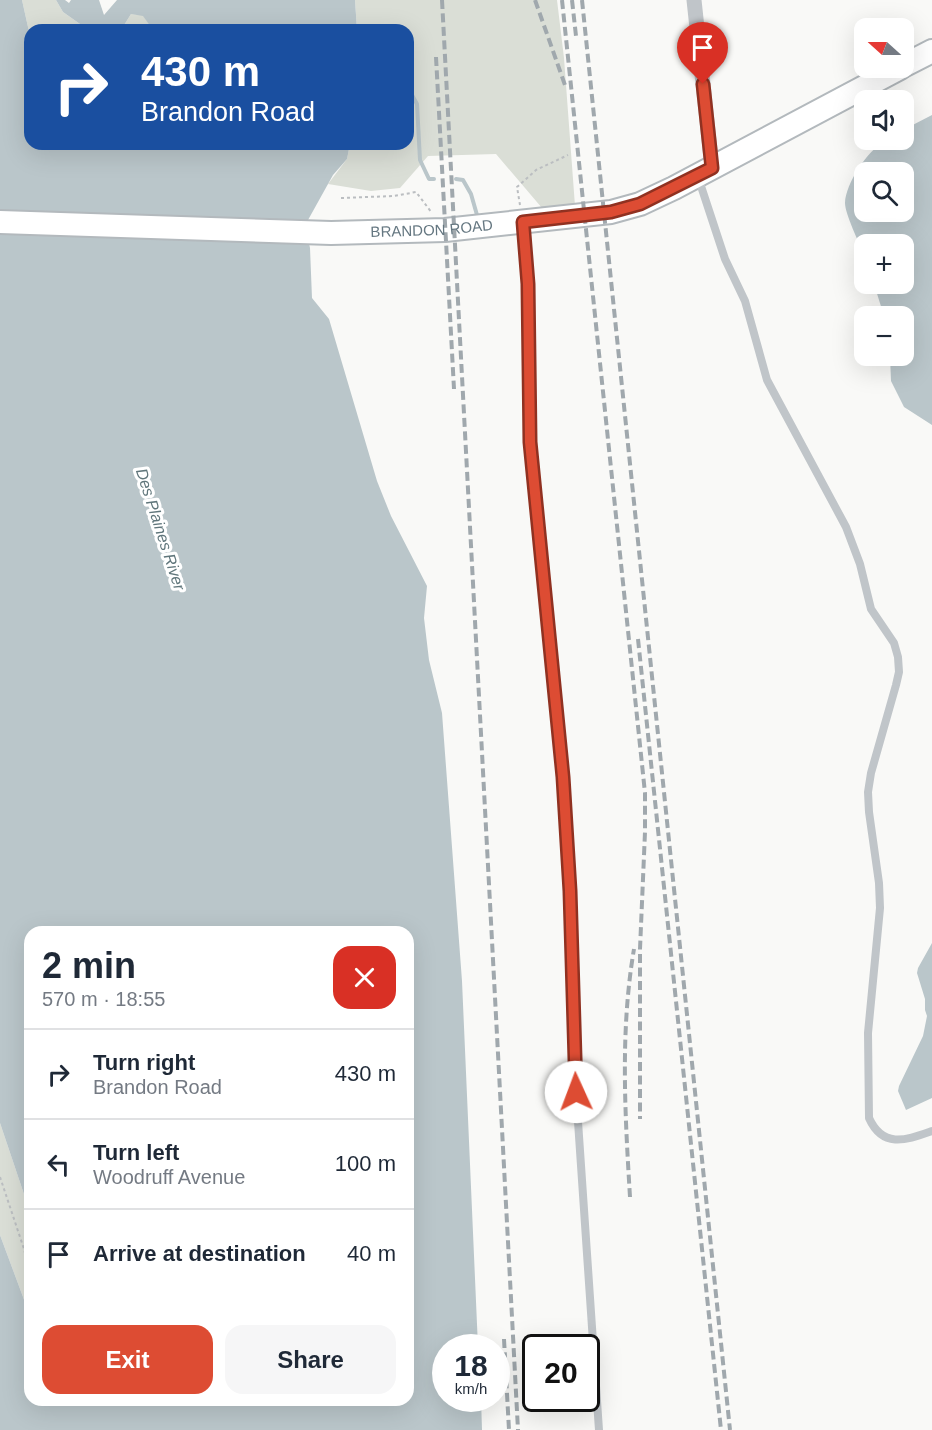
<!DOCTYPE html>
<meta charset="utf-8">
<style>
body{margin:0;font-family:Arial,sans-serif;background:#f6f6f7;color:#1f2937;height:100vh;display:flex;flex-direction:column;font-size:22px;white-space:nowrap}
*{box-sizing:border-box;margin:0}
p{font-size:20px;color:#747a83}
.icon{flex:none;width:33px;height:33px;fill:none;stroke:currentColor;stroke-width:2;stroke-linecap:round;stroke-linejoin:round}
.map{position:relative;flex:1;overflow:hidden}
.drawer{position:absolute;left:24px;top:926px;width:390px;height:480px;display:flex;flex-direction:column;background:#fff;border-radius:18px;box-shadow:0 6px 24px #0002}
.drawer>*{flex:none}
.banner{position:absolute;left:24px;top:24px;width:390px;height:126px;border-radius:18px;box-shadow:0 6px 24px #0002;background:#1a4fa0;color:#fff;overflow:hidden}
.needle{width:39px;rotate:291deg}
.buttons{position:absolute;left:854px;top:18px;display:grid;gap:12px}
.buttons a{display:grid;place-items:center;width:60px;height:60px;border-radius:12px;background:#fff;box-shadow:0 6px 24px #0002;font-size:30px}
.speed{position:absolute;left:432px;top:1334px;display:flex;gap:12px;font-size:30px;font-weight:700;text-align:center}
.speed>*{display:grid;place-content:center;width:78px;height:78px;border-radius:50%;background:#fff;box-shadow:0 6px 24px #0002;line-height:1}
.speed small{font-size:15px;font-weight:400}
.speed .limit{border:3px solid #111;border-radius:9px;background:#fff;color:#111}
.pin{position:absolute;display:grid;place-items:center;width:51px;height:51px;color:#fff;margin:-62px -26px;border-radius:50% 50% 50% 0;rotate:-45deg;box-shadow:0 0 6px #0007}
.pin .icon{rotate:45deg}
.me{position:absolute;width:66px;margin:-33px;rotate:358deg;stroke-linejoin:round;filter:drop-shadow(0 0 4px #0008)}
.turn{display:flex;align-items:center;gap:21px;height:126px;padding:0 18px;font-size:27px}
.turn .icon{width:78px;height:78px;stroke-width:2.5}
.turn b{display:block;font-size:42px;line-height:51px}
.round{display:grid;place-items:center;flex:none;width:63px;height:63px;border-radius:18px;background:#f6f6f7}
.headline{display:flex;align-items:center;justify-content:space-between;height:102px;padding:0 18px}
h1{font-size:36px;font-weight:700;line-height:45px}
.action{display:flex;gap:12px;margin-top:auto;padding:12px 18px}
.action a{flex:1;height:69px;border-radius:18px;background:#dd4c33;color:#fff;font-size:24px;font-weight:700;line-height:69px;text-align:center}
.action a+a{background:#f6f6f7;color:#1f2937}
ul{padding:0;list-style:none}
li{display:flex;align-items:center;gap:18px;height:90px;padding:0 18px;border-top:2px solid #e0e1e3}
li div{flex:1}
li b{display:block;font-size:22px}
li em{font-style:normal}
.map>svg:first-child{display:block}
.green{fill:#daded6}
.water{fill:#bac6ca;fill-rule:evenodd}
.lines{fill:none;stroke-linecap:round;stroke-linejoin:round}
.stream{stroke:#bac6ca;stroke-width:4}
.secondary-casing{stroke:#b3b9bd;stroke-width:26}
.path{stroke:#bbbec1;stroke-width:2;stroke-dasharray:3 3;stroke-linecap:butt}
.lane{stroke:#c0c5c9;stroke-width:8}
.street{stroke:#c0c5c9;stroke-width:15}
.secondary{stroke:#fff;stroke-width:22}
.rail{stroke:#a0a8ad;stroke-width:4;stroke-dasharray:9 4.5;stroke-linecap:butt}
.route-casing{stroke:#903121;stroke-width:15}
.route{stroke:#dd4c33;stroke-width:10}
.labels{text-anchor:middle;stroke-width:6;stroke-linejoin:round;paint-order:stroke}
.street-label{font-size:15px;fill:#657781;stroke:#fff}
.water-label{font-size:16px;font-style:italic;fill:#60767b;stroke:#fff}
</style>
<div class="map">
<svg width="932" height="1430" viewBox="0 0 932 1430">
<rect width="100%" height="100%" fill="#f9f9f7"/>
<path class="green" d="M 22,0 L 56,0 L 63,12 L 80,24 L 85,30 L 30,30 L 30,36 Z
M 355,0 L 557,0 L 564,58 L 575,206 L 542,208 L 496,154 L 428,156 L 400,188 L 371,191 L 328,184 L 347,159 L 350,144 L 408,144 L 408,30 L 357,30 Z
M 131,14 L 143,15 L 153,30 L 121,30 Z
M 0,1123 L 30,1212 L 30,1321 L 26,1305 L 0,1235 Z"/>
<path class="water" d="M 0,0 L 22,0 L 30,36 L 30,144 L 350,144 L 347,159 L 333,175 L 308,220 L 307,234 L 310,248 L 312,298 L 329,319 L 377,481 L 391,516 L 427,586 L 424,618 L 429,660 L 442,713 L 462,981 L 478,1347 L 446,1347 L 446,1398 L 481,1398 L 482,1430 L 0,1430 L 0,1235 L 26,1305 L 30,1321 L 30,1400 L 408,1400 L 408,932 L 30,932 L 30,1212 L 0,1123 Z
M 56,0 L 65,0 L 69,3 L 71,0 L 99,0 L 104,15 L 117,0 L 355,0 L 357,30 L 153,30 L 143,16 L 131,14 L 121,30 L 85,30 L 80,24 L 63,12 Z
M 932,115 L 932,425 L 904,407 L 891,381 L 890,356 L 903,356 L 903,316 L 884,316 L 874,284 L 903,284 L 903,244 L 864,244 L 864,256 C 860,244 845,214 845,203 C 846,183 867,151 885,141 C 890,138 897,140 903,140 L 903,130 ZM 864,172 L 903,172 L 903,212 L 864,212 Z
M 932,943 L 932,1098 L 906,1110 L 898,1091 L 899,1086 L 923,1036 L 927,1016 L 925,1010 L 925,999 L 917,973 L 918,968 Z"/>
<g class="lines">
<path class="stream" d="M 408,88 L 417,104 L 420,160 L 429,179 L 434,179
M 456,179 L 463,180 L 471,194 L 477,215"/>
<g class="secondary-casing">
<g id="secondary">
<path d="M 903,66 L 932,51"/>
<path id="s1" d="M 0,222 L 331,233 L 445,230 L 611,212 L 640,204 L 674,188 L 900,68"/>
</g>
</g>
<path class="path" d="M 341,198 L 394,196 L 416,192 L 432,213
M 520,205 L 517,187 L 536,170 L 568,155
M 0,1177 L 24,1249 L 30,1273"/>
<path class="lane" d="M 698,177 L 725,259 L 745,301 L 767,380 L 846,527 L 860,564 L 871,609 L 894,643 L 898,657 L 899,672 L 896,685 L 871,773 L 868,792 L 869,812 L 879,883 L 880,908 L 868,1033 L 869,1118 C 883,1149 906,1140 932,1131
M 523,224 L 528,284 L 530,442 L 563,777 L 570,891 L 576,1092 L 599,1430"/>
<path class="street" d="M 694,0 L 712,168"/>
<use href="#secondary" class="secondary"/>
<path class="rail" d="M 442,0 L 518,1430
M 535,0 L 566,88
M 562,0 L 645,793 L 645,832 L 640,949 L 640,1119
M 572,0 L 576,36
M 582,0 L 730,1430
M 436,57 L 454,389
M 638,639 L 721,1430
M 630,1197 C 625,1114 620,1031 634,949
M 504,1339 L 509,1430"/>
</g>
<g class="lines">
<g class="route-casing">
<path id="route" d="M 576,1092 L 570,891 L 563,777 L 530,442 L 528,284 L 523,222 L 611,212 L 640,204 L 712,168 L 703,84"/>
</g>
<use href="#route" class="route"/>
</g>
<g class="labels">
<g class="street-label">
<text dy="5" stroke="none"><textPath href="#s1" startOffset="432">BRANDON ROAD</textPath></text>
</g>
<g class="water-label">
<text transform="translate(161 529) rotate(72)" y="6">Des Plaines River</text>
</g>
</g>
</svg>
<div class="buttons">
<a><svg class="needle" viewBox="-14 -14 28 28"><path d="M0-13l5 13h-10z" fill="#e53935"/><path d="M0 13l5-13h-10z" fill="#747a83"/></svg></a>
<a><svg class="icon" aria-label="sound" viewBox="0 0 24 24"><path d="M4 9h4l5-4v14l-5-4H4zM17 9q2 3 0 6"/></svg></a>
<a><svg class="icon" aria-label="search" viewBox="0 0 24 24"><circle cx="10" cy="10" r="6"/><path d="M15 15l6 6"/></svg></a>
<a>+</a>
<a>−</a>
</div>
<div class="speed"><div>18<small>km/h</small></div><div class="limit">20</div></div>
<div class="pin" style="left:703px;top:84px;background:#d93025"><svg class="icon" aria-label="arrive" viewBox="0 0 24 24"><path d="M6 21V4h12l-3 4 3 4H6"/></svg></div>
<svg class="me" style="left:576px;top:1092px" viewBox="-20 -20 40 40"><circle r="19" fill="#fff"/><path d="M0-13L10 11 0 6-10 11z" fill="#dd4c33"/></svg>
<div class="banner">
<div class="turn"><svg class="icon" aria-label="right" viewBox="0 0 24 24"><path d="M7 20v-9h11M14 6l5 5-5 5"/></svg><div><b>430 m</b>Brandon Road</div></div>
</div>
<section class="drawer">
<div class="headline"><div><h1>2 min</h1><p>570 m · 18:55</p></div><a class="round" style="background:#d93025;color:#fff"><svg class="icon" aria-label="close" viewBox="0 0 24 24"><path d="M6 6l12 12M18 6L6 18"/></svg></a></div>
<ul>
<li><svg class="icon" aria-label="right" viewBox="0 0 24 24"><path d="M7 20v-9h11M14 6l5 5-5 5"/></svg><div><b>Turn right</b><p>Brandon Road</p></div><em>430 m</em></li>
<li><svg class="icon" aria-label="left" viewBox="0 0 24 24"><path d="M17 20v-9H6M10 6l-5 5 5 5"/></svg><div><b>Turn left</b><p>Woodruff Avenue</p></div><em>100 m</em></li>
<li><svg class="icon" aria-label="arrive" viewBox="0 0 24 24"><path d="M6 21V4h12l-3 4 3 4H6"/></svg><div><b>Arrive at destination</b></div><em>40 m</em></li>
</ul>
<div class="action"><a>Exit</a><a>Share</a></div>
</section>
</div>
